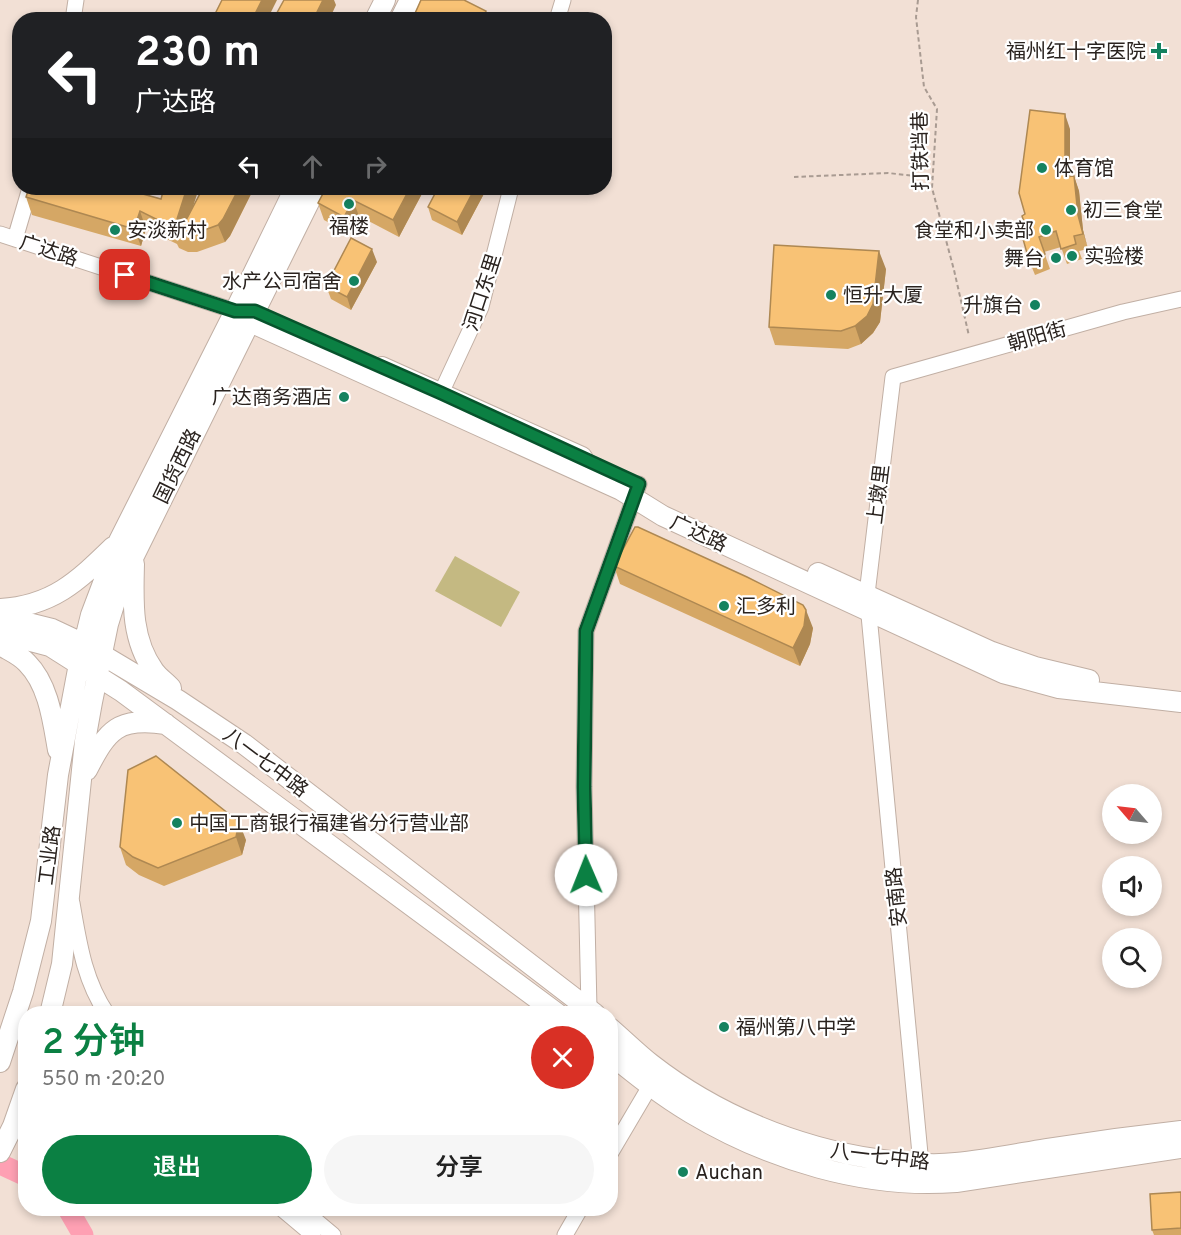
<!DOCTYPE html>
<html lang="zh">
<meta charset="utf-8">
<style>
body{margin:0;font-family:Overpass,"Noto Sans SC",sans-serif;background:#f6f6f6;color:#222;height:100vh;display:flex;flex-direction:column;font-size:22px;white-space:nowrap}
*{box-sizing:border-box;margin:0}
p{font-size:20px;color:#767676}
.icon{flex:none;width:33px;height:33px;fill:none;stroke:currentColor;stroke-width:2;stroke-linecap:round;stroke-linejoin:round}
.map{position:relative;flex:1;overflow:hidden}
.details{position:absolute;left:18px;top:1006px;width:600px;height:210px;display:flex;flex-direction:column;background:#fff;border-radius:24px;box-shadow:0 3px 9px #0003}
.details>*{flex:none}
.top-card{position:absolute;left:12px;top:12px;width:600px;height:183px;border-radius:24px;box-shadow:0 3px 9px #0003;background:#202124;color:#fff;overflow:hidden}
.needle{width:39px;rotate:298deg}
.controls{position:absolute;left:1102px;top:784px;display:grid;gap:12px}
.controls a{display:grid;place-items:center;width:60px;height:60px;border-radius:50%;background:#fff;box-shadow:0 3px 9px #0003;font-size:30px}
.pin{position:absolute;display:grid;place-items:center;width:51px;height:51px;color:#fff;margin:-26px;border-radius:12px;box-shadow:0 3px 9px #0006}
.me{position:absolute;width:66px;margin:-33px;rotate:359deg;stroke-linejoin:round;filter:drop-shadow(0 0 4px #0008)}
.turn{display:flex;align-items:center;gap:21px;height:126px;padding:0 24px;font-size:27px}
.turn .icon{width:78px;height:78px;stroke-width:2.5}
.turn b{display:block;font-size:42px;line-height:51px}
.lanes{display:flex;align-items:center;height:57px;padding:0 24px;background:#0003;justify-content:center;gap:30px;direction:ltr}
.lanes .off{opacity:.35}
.round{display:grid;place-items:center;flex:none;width:63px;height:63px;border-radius:32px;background:#f6f6f6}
.head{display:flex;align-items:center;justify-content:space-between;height:102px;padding:0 24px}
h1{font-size:36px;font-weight:600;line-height:45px;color:#0b8043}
.cta{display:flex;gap:12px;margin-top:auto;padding:12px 24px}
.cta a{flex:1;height:69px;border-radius:36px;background:#0b8043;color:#fff;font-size:24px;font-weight:600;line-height:69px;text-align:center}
.cta a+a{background:#f6f6f6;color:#222}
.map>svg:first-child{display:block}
.green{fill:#c4b982}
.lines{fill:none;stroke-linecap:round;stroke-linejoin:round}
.river{stroke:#fea0b3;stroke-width:21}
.minor-casing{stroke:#c1afa4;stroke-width:17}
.major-casing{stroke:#c1afa4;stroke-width:22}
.path{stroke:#a99b92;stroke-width:2;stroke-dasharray:4.5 3;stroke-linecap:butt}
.minor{stroke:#fff;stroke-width:15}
.major{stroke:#fff;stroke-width:20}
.wall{fill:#d5a765}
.shaded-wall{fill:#ae8852}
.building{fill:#f8c275;stroke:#ae8852;stroke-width:1.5}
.route-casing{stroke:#07532c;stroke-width:15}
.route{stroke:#0b8043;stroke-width:10}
.poi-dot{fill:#14825f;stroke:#fff;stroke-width:2}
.labels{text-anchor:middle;stroke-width:4.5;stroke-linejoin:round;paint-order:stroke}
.poi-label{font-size:20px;fill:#2a231f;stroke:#fff;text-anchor:start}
.street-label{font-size:20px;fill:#2a231f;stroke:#fff}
</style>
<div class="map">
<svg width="1181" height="1235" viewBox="0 0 1181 1235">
<rect width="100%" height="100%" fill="#f2e0d5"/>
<path class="green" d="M 455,556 L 520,592 L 501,627 L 435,591 Z"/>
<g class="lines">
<path class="river" d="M 0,1164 L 26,1176
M 68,1209 L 83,1235"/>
<g class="minor-casing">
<path id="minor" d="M 73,20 L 76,0
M 557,20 L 563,0
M 0,234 L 235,311
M 15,239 L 30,188
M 441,393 L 481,307 L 511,188
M 72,903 C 79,943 84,980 107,1014
M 589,1009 L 584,787 L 586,631 L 639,484
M 610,1154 L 656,1076
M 922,1175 L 867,594 L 893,377 L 1123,312 L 1181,299
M 282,1209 L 313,1235
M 302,1209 L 333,1235
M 565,1235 L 580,1209"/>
</g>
<g class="major-casing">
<path id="major" d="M 375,20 L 385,0
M 400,20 L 410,0
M 235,311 L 248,321 L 621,490 L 663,516 L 1003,673 L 1059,688 L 1181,702
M 382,367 L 582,457
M 134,564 C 133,602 131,639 154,671 C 159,678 166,682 171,688
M 818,573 L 992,652 L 1035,667 L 1089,680
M 0,609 C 52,606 77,582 113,547
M 0,616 L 52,629 L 84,644 L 178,700 L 244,744 L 595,1014
M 0,633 L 50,646 L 121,691 L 558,1014
M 0,645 C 10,651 20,655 27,663 C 49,685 53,722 58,750
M 87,770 C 108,729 118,717 166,724
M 50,1014 L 62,964 L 85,741 L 92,702 L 108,624 L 121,582 L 316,188
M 610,1028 C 624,1040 637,1053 651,1064 C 715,1114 795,1147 875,1159 C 901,1163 930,1166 956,1163 C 986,1160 1016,1154 1046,1149 C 1091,1142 1136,1136 1181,1131
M 610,1054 C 636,1075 662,1096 691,1113 C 770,1160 865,1189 956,1182 L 1181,1148
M 0,1062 L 23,992 L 41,921 L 58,775 L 79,664 L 91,615 L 119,541 L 235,311 L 295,188
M 0,1152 L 13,1126 L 26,1089"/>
</g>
<path class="path" d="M 918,0 L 916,17 L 924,87 L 937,109 L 932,188 L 954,270 L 969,336
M 794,177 L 888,173 L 933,178"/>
<use href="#minor" class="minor"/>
<use href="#major" class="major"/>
</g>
<path class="wall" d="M 1070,129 L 1070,177 L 1074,176 L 1079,191 L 1083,230 L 1088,249 L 1079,251 L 1082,259 L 1067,264 L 1061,247 L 1044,252 L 1050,269 L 1035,275 L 1029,260 L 1027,230 L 1022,216 L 1025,214 Z
M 29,188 L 152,188 L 150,196 L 193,206 L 203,188 L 254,188 L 230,236 L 225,242 L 197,252 L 188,252 L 179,248 L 177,244 L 146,229 L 141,246 L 32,215 L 26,197 Z
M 326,188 L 425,188 L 399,237 L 359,216 L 350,234 L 324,220 L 318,203 Z
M 487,188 L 462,235 L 432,220 L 428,207 Z
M 377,262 L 351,310 L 331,299 L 326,286 Z
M 886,269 L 880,322 L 873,333 L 861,344 L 848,349 L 775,345 L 769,327 Z
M 614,566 L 813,628 L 810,644 L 800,666 L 620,584 Z
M 128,770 L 246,840 L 242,855 L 164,886 L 139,875 L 126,865 L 120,847 Z
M 1181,1192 L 1181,1235 L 1154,1235 L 1152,1230 Z"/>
<path class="shaded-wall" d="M 262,0 L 277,0 L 267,20 L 252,20 Z
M 323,0 L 334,0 L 336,5 L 329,20 L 313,20 Z
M 486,11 L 489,20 L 482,20 Z
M 1065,114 L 1070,129 L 1070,192 L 1065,177 Z
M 1074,176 L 1079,191 L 1083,230 L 1088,249 L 1078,215 Z
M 141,188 L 152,188 L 146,210 L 139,193 Z
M 187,188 L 199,188 L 184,235 L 177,219 Z
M 239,188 L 254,188 L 230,236 L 225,242 L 218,225 Z
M 410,188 L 425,188 L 399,237 L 393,220 Z
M 475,188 L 487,188 L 462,235 L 457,222 Z
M 353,200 L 359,216 L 350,234 L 344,217 Z
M 140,211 L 146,229 L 141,246 L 134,229 Z
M 372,249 L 377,262 L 351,310 L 347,297 Z
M 879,251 L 886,269 L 880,322 L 873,333 L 861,344 L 855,326 Z
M 806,610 L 813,628 L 810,644 L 800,666 L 793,648 Z
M 239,822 L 246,840 L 242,855 L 236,837 Z"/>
<path class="building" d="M 222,0 L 262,0 L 252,20 L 212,20 Z
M 284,0 L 323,0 L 313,20 L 273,20 Z
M 421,0 L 464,0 L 486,11 L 482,20 L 412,20 Z
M 1030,110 L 1065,114 L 1065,177 L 1074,176 L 1078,215 L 1083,234 L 1074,236 L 1076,244 L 1061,249 L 1056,231 L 1039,237 L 1045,254 L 1029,260 L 1021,232 L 1027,230 L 1022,216 L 1025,214 L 1019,193 Z
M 29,188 L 141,188 L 139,193 L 161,199 L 164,188 L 187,188 L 177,219 L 185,222 L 203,188 L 239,188 L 223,219 L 218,225 L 191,235 L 181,235 L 173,231 L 174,228 L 140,211 L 134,229 L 26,197 Z
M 326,188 L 410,188 L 393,220 L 353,200 L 344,217 L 318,203 Z
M 438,188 L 475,188 L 457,222 L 428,207 Z
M 351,238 L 372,249 L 347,297 L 326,286 Z
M 774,245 L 879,251 L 873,304 L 867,316 L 855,326 L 841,331 L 769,327 Z
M 635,527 L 638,527 L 747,577 L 803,605 L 806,610 L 804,626 L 793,648 L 614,566 Z
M 156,756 L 239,822 L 236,837 L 158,868 L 133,857 L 120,847 L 128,770 Z
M 1181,1192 L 1181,1228 L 1152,1230 L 1150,1194 Z"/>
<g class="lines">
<g class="route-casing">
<path id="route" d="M 125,275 L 235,311 L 255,311 L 441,393 L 639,484 L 586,631 L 584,787 L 586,875"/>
</g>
<use href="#route" class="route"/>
</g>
<g class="poi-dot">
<path d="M1156 42h6v6h6v6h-6v6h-6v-6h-6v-6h6z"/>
<circle cx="1042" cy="168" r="6"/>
<circle cx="349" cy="204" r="6"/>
<circle cx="1071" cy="210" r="6"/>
<circle cx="115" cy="230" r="6"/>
<circle cx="1046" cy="230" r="6"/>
<circle cx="1072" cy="256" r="6"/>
<circle cx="1056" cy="258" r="6"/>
<circle cx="354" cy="281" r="6"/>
<circle cx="831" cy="295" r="6"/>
<circle cx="1035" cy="305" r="6"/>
<circle cx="344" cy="397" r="6"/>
<circle cx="724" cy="606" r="6"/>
<circle cx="177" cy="823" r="6"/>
<circle cx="724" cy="1027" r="6"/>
<circle cx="683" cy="1172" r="6"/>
</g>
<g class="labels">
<g class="poi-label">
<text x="1146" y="58" text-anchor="end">福州红十字医院</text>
<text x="1054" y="175">体育馆</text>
<text x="1083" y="217">初三食堂</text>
<text x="349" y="233" text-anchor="middle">福楼</text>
<text x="127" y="237">安淡新村</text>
<text x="1034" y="237" text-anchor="end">食堂和小卖部</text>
<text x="1084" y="263">实验楼</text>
<text x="1044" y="265" text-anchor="end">舞台</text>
<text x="342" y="288" text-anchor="end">水产公司宿舍</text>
<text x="843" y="302">恒升大厦</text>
<text x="1023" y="312" text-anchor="end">升旗台</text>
<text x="332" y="404" text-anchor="end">广达商务酒店</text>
<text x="736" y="613">汇多利</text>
<text x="189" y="830">中国工商银行福建省分行营业部</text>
<text x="736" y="1034">福州第八中学</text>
<text x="695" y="1179">Auchan</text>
</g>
<g class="street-label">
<text transform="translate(920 151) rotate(-91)" y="7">打铁垱巷</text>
<text transform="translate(49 250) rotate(18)" y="7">广达路</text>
<text transform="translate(482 292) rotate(-72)" y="7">河口东里</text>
<text transform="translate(1037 336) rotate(-16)" y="7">朝阳街</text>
<text transform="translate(177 466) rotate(-64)" y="7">国货西路</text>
<text transform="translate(878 494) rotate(-83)" y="7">上墩里</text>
<text transform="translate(699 533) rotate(25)" y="7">广达路</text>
<text transform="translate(266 762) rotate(37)" y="7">八一七中路</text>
<text transform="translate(49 855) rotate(-83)" y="7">工业路</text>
<text transform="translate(896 897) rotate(-96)" y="7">安南路</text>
<text transform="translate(880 1156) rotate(7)" y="7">八一七中路</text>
</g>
</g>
</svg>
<div class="controls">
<a><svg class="needle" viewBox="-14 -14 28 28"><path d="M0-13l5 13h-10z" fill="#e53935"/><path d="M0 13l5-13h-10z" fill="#767676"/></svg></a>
<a><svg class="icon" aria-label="sound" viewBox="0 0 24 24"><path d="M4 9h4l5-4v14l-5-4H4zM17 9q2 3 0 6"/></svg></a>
<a><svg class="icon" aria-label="search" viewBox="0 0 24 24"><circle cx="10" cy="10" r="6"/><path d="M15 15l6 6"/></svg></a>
</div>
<div class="pin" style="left:125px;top:275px;background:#d93025"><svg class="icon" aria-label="arrive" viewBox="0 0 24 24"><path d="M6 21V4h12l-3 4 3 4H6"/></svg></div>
<svg class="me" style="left:586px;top:875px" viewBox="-20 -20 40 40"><circle r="19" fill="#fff"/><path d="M0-13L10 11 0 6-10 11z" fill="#0b8043"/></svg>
<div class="top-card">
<div class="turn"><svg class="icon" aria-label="left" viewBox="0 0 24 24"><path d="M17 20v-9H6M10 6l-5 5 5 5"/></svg><div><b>230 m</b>广达路</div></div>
<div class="lanes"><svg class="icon" aria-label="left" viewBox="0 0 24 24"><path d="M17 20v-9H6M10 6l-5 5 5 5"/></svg><svg class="icon off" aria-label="ahead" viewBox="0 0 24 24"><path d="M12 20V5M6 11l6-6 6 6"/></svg><svg class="icon off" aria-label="right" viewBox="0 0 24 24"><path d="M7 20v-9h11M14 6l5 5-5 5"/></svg></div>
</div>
<section class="details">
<div class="head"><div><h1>2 分钟</h1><p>550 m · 20:20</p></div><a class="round" style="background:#d93025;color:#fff"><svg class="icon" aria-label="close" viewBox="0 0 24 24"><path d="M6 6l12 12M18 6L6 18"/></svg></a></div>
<div class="cta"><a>退出</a><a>分享</a></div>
</section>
</div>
